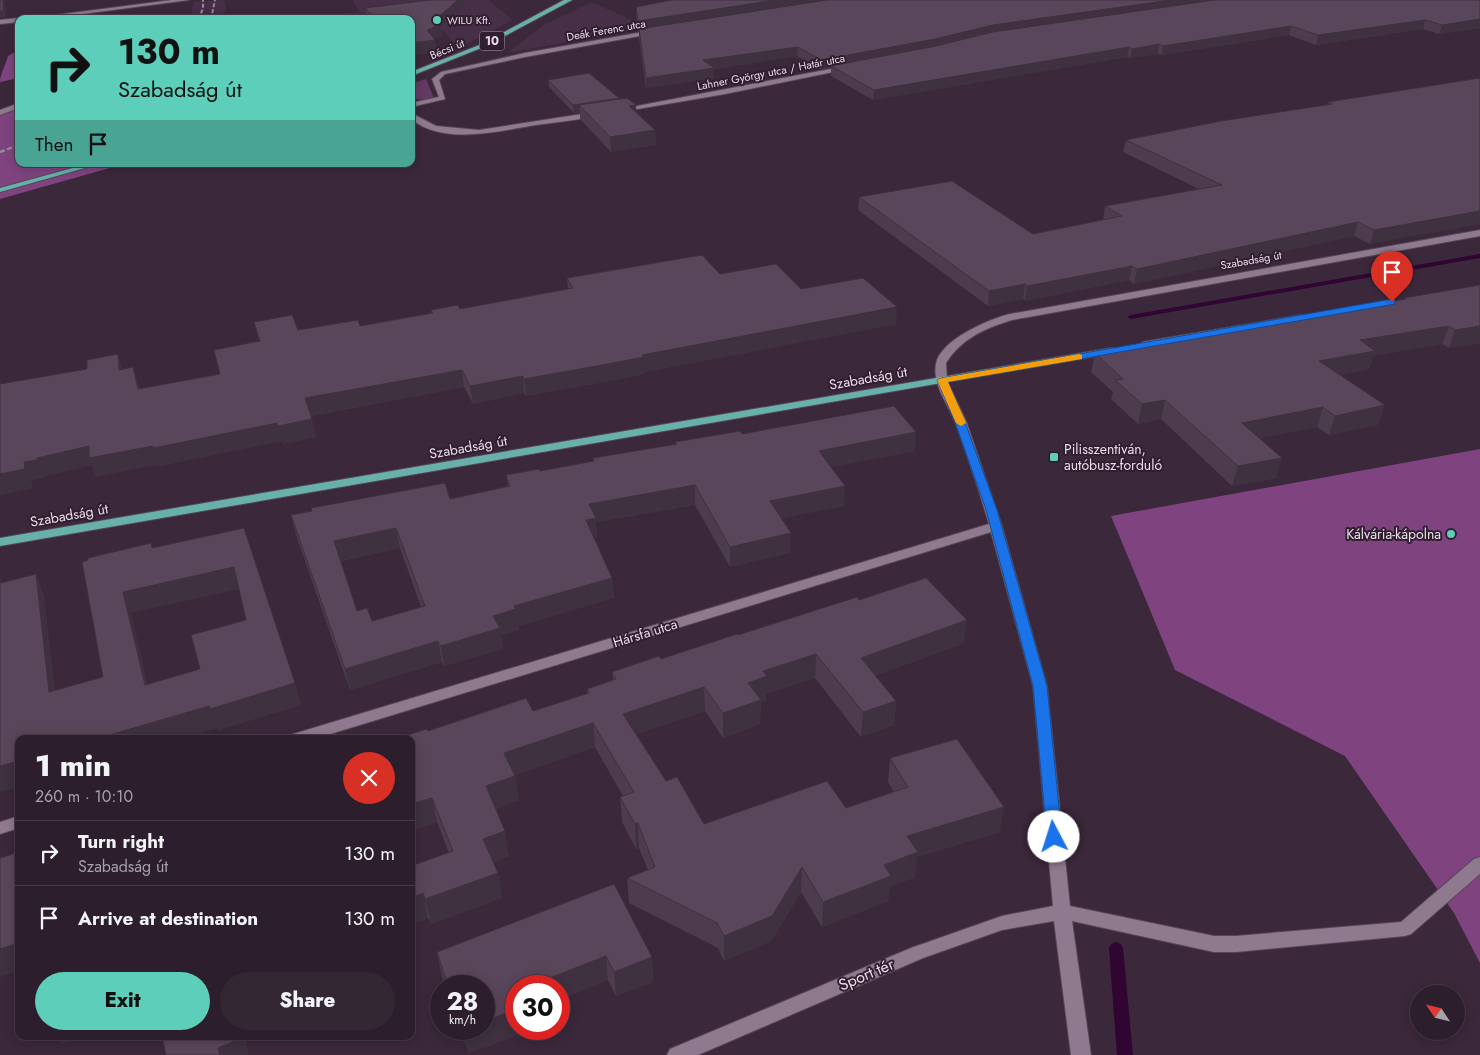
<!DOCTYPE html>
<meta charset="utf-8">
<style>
body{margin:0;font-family:Jost,sans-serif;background:#342734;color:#f1f3f6;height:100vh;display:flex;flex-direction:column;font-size:19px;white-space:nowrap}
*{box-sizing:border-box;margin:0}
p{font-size:16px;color:#a6a2a9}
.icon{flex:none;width:28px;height:28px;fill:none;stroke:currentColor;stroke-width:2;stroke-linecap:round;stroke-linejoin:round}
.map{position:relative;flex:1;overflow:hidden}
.panel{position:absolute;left:15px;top:735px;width:400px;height:305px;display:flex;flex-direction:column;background:#2c1e2c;border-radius:10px;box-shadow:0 2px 12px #0003,0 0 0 1px #483c48}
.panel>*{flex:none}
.top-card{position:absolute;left:15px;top:15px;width:400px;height:152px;border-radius:10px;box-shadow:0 2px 12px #0003,0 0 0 1px #483c48;background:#5dceb9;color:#111;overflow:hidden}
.needle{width:32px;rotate:305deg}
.buttons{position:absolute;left:1410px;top:985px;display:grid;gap:10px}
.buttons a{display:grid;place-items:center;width:55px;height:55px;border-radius:50%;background:#2c1e2c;box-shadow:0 2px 12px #0003,0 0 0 1px #483c48;font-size:25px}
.speed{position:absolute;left:430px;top:975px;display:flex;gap:10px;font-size:25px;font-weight:700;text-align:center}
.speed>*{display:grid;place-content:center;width:65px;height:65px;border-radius:50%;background:#2c1e2c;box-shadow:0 2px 12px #0003,0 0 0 1px #483c48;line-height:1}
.speed small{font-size:12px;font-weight:400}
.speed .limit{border:8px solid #d22;background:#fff;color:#111}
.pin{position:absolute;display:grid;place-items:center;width:42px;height:42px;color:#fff;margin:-51px -21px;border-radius:50% 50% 50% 0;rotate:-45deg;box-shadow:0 0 5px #0007}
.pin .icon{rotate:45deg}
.me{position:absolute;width:55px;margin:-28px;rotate:355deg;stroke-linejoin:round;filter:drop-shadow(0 0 4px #0008)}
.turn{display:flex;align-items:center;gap:18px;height:105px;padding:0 20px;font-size:22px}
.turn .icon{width:65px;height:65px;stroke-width:2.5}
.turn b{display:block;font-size:35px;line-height:42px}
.then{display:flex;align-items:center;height:48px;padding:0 20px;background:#0003;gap:10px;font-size:19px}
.round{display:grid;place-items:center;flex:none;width:52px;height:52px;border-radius:26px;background:#342734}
.summary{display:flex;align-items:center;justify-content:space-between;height:85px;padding:0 20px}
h1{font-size:30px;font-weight:800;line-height:38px}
.primary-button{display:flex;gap:10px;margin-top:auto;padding:10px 20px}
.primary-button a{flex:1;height:58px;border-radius:30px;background:#5dceb9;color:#111;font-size:20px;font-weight:800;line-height:58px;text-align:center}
.primary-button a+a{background:#342734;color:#f1f3f6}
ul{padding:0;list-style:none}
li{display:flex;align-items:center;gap:15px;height:65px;padding:0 20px;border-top:1px solid #483c48}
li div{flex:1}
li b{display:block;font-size:19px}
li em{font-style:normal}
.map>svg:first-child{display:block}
.built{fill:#462f47}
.green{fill:#643965}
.forest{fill:#7f4480}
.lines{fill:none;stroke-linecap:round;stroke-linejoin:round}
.stream{fill:#300531;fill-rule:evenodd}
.minor-casing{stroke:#564655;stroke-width:2}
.major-casing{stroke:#564655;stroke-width:2}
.minor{fill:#8f798f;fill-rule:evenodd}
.major{fill:#68b0ab;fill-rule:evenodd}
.rail-far1{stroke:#998998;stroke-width:2;stroke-dasharray:4 2;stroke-linecap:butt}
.rail{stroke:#998998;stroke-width:2.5;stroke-dasharray:5 2.5;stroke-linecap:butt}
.wall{fill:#4d3c4d;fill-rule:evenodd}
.shaded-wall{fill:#3f313f}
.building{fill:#5a465a;stroke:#3f313f;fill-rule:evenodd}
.route{fill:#1a73e8;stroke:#114b97}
.slow{fill:#f59e0b}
.poi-dot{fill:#5dceb9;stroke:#311f31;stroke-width:2}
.labels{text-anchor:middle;stroke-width:4;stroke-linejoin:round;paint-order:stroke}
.far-poi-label{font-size:11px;fill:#e9dce8;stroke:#311f31;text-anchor:start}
.far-street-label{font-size:11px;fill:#e9dce8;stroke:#311f31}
.shield{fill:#311f31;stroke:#b2a3b1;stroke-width:1}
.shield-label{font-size:12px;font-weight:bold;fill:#e9dce8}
.street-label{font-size:14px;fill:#e9dce8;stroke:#311f31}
.poi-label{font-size:14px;fill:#e9dce8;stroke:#311f31;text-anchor:start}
.near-street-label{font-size:16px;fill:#e9dce8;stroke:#311f31}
</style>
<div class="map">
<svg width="1480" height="1055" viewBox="0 0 1480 1055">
<rect width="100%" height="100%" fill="#3b283b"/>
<path class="built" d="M 224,0 L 226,6 L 222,19 L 190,19 L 194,2 Z
M 352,0 L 488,0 L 513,20 L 459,48 L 443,31 L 411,34 L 411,19 L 343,19 L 340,14 L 359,12 Z
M 591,2 L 648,27 L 507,53 L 544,25 Z"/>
<path class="green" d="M 426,79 L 434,98 L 428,101 L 411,98 L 411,84 Z"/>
<path class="forest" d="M 19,50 L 19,78 L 0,82 C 0,74 6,65 8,56 Z
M 19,103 L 19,164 L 124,164 L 0,199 L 0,111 Z
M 1480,449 L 1480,963 L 1454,913 L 1345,756 L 1175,670 L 1111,516 Z"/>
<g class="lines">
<path class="stream" d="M 1480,254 L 1480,258 L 1131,319 L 1127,317 L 1131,315 Z
M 1116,942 L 1121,944 L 1123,948 L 1133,1055 L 1117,1055 L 1109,948 L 1111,944 Z"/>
<g class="minor-casing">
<path id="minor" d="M 172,0 L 189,0 L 44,19 L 24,19 Z
M 19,18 L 21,19 L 19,19 L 19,22 L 0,24 L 0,20 Z
M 654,30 L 656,33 L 525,57 L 445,74 L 439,80 L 445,99 L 411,107 L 411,103 L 439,97 L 432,79 L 441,72 L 525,53 Z
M 846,66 L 849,68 L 848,69 L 725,94 L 620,112 L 616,110 Z
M 19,103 L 19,108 L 0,115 L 0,110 Z
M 595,112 L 598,112 L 598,116 C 577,120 556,122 536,125 C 498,131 445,146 411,119 L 411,113 L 436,126 L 479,130 Z
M 1480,230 L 1480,236 L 1012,320 C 985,328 961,339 946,363 L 947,381 L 966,421 L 1002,526 L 1047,686 L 1070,906 L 1214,936 L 1236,936 L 1401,922 L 1474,859 L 1480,857 L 1480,874 L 1411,934 L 1405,936 L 1236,952 L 1214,952 L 1072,921 L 1091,1055 L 1071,1055 L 1054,921 L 1002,930 L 923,958 L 698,1055 L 667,1055 L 670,1049 L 911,948 L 1002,916 L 1053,906 L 1033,686 L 991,532 L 314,739 L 288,739 L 290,735 L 989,524 C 979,490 967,455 955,422 C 948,404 932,384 936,364 C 940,340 989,319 1010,314 Z
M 19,816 L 19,828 L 0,834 L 0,822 Z"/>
</g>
<g class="major-casing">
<path id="major" d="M 564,0 L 572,0 L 486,46 L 411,76 L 411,72 L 482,44 Z
M 87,164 L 99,164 L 0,192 L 0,188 Z
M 1301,315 L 1304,316 L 1304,320 L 1143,348 L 1138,345 L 1143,342 Z
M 1111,348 L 1115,349 L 1115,353 L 0,546 L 0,538 Z"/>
</g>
<use href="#minor" class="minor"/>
<use href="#major" class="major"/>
<path class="rail-far1" d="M 199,19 L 203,8 L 203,0
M 211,19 L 215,0"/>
<path class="rail" d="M 0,152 L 19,145"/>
</g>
<path class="wall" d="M 1480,0 L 1480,28 L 1439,34 L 1423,29 L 1316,45 L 1289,35 L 1162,55 L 1158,54 L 1130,58 L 1127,57 L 873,100 L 831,76 L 831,68 L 821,70 L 797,56 L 714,69 L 714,78 L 646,88 L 639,38 L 639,30 L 638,30 L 636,16 L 636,7 Z
M 464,7 L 441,27 L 442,36 L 434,39 L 437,52 L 411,55 L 411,19 L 367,19 L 365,8 Z
M 1480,78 L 1370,244 L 1354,236 L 1134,284 L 1129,280 L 1025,301 L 1023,299 L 988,306 L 858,210 L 859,197 L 1033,234 L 1103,220 L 1105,206 L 1199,189 L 1123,152 L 1126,140 L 1327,105 L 1328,102 Z
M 548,80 L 619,98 L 620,99 L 637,113 L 655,130 L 656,145 L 611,152 L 580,119 L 580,112 L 574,113 L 549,87 Z
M 720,274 L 801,289 L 896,324 L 644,372 L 645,374 L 615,380 L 526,396 L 524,393 L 473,404 L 464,387 L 311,416 L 316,437 L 282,444 L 282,441 L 159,466 L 159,464 L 95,477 L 92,465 L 44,476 L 44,478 L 31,480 L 32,488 L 0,495 L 87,369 L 118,354 L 122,369 L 139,385 L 140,389 L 220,374 L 214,350 L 259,341 L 254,322 L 298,330 L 360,326 L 431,313 L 431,310 L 460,309 L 568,289 L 567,278 Z
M 1480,285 L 1449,348 L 1442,344 L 1373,356 L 1369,369 L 1340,375 L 1378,425 L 1329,435 L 1317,427 L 1260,438 L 1276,478 L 1232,486 L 1161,419 L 1138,424 L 1111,399 L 1113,392 L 1091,372 L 1095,353 L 1285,322 L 1286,320 L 1404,299 L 1404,298 Z
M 742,434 L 915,451 L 831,467 L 844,506 L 781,518 L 790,553 L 730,567 L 695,505 L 596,522 L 597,537 L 594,538 L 612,578 L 614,598 L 518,626 L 519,630 L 501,635 L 503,649 L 444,666 L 442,662 L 350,690 L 296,535 L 291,515 L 450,499 L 508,486 L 506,475 L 540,471 L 593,462 L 593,458 L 676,444 L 675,442 ZM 400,548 L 421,607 L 372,621 L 357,611 L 341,561 Z
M 859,600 L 964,643 L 875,676 L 896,701 L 894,725 L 861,737 L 815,678 L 766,694 L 766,700 L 761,702 L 760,724 L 723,738 L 705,711 L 636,734 L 666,781 L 704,824 L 846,808 L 894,792 L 888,782 L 890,758 L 1000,832 L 917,857 L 915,877 L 890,887 L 888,901 L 822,927 L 801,892 L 771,941 L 724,961 L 718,948 L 629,903 L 627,878 L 648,870 L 639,848 L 636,849 L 622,822 L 620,797 L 623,796 L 595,747 L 515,775 L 519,800 L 496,809 L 509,856 L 493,862 L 498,873 L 502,898 L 431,924 L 428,918 L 415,923 L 411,912 L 411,866 L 449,853 L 437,822 L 411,831 L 428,731 L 533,711 L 587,694 L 587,689 L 613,680 L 612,672 L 661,659 Z
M 437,952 L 652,957 L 653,982 L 616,996 L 608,980 L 559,1000 L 559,986 L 516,986 L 516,1029 L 533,1029 L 469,1053 L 461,1030 L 459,1029 L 484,1029 L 444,984 L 442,977 Z
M 441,990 L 441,1010 L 438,997 Z"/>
<path class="shaded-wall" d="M 3,0 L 5,0 L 6,18 L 0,18 L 0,11 Z
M 458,0 L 463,0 L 464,7 L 441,27 L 442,36 L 431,40 L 435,40 L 437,52 L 411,55 L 411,43 L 427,30 L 436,19 Z
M 776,0 L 840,0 L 638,30 L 638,21 Z
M 1171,0 L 1231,0 L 831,66 L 831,68 L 821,70 L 821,60 L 993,25 Z
M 1480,19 L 1480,28 L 1439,34 L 1442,25 Z
M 1425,20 L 1423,29 L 1316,45 L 1318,35 Z
M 1291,26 L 1289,35 L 1162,55 L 1163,46 Z
M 1159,44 L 1158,54 L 1130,58 L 1132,49 Z
M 798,47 L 797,56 L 714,69 L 714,78 L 646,88 L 646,78 L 703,60 Z
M 1129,47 L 1127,57 L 873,100 L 874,90 Z
M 619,98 L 620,105 L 579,105 L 580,112 L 574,113 L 573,105 Z
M 636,105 L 637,119 L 629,106 Z
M 655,130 L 656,145 L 611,152 L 610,137 Z
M 1480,211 L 1480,224 L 1370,244 L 1374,230 Z
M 1358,222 L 1354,236 L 1134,284 L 1137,269 Z
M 1132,266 L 1129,280 L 1025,301 L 1027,286 Z
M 1025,284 L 1023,299 L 988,306 L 989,291 Z
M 897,307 L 896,324 L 644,372 L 645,374 L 615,380 L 526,396 L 524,379 L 642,355 Z
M 1449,326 L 1442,344 L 1373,356 L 1369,369 L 1314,380 L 1319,361 L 1360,340 Z
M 1480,326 L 1480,344 L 1449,348 L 1455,330 Z
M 118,354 L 123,371 L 119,370 Z
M 133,367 L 139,385 L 143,407 L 138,389 Z
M 462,370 L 464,387 L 309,416 L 305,398 Z
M 523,376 L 524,393 L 473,404 L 470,386 Z
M 1165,400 L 1161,419 L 1138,424 L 1142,404 Z
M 1385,405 L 1378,425 L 1329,435 L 1335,416 Z
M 1323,407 L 1317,427 L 1237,443 L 1242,423 Z
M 312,419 L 316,437 L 282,444 L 282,441 L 159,466 L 159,464 L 95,477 L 92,465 L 44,476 L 44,478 L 31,480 L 32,488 L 0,495 L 0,474 L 24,462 L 37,458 L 89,446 L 277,423 Z
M 916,432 L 915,451 L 818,470 L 819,451 Z
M 1282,458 L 1276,478 L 1232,486 L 1238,466 Z
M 695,485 L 695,505 L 596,522 L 597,537 L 588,539 L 586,520 L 589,504 Z
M 845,486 L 844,506 L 769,521 L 770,501 Z
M 396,528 L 400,548 L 339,561 L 334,541 Z
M 791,533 L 790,553 L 730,567 L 730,547 Z
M 234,567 L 240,589 L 131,613 L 153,707 L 145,685 L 123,592 Z
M 36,574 L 44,595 L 58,715 L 49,692 Z
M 612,578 L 614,598 L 518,626 L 519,630 L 501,635 L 503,649 L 444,666 L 441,646 L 493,616 L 514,606 Z
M 967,620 L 964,643 L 859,682 L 861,658 Z
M 438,641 L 442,662 L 350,690 L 345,669 Z
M 816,654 L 815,678 L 766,694 L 766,700 L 761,702 L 760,724 L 723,738 L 723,713 L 748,683 L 763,671 Z
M 295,683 L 301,705 L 217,731 L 217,728 L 181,739 L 96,739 L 209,706 Z
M 704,687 L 705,711 L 625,738 L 623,714 Z
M 896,701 L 894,725 L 861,737 L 863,712 Z
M 593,723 L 595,747 L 507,778 L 504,753 Z
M 19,761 L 19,787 L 0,792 L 0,766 Z
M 515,776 L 519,800 L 490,811 L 486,786 Z
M 432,798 L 437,822 L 411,831 L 411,804 Z
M 1004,807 L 1000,832 L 917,857 L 915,877 L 890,887 L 888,901 L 822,927 L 823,902 L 884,865 L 907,836 Z
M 638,823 L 639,848 L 636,849 L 635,824 Z
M 505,831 L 509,856 L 487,864 L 483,839 Z
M 802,867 L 801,892 L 771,941 L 724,961 L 724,936 Z
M 498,873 L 502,898 L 431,924 L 425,899 Z
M 423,893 L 428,918 L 415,923 L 411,907 L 411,898 Z
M 19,943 L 19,970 L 0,977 L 0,949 Z
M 606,956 L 608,980 L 559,1000 L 559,986 L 529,986 Z
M 652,957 L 653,982 L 616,996 L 614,972 Z
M 516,1009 L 516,1029 L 533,1029 L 469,1053 L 463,1029 L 484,1029 L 484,1022 Z
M 58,1036 L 84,1036 L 62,1044 Z
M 241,1036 L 244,1036 L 249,1055 L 220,1055 L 218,1048 Z"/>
<path class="building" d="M 0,0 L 3,0 L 3,11 L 0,11 Z
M 430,0 L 458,0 L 436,19 L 441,24 L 427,30 L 435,40 L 411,43 L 411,19 L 376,19 L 365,8 Z
M 672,0 L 776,0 L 638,21 L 636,7 Z
M 827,0 L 1171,0 L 993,25 L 935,39 L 821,60 L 798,47 L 703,60 L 714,68 L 646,78 L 639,29 Z
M 1214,0 L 1480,0 L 1480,19 L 1442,25 L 1425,20 L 1318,35 L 1291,26 L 1163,46 L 1159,44 L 1132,49 L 1129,47 L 874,90 L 831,66 L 936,46 L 993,32 Z
M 589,73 L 619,98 L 573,105 L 548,80 Z
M 1480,78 L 1480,211 L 1374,230 L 1358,222 L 1137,269 L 1132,266 L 1027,286 L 1025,284 L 989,291 L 859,197 L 952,181 L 1033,234 L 1122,216 L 1105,206 L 1222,185 L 1126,140 L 1221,121 L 1332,104 L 1328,102 Z
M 627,98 L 636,105 L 629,106 L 655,130 L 610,137 L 579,105 Z
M 702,255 L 720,274 L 776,264 L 801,289 L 863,278 L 897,307 L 642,355 L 644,357 L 613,363 L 524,379 L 523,376 L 470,386 L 462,370 L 305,398 L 312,419 L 278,426 L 277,423 L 154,448 L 153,446 L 89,458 L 89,446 L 37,458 L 37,460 L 24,462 L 25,469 L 0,474 L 0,384 L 87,369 L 87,360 L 118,354 L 119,370 L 133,367 L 138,389 L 220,374 L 214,350 L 260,341 L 254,322 L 292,315 L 298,330 L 358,320 L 360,326 L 433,313 L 431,310 L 458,305 L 460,309 L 573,288 L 567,278 Z
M 1480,285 L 1480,326 L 1455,330 L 1449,326 L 1360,340 L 1375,351 L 1319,361 L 1385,405 L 1335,416 L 1323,407 L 1242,423 L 1282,458 L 1238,466 L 1165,400 L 1142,404 L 1115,380 L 1123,379 L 1095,353 L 1288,322 L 1286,320 L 1406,299 L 1404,298 Z
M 894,406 L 916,432 L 819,451 L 845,486 L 770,501 L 791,533 L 730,547 L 695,485 L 589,504 L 596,518 L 586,520 L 612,578 L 514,606 L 516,609 L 493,616 L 500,628 L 441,646 L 438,641 L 345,669 L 291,515 L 312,511 L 311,508 L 445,483 L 450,499 L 510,486 L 506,475 L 539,469 L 540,471 L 594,461 L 593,458 L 677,444 L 675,442 L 740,431 L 742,434 ZM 396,528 L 425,606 L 372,621 L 367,608 L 357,611 L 334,541 Z
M 244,528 L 295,683 L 210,709 L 209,706 L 96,739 L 19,739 L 19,761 L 0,766 L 0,577 L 1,583 L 36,574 L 49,692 L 103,677 L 82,562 L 88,560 L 88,558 L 151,543 L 152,548 ZM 234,567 L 246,620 L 191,635 L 200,669 L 145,685 L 123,592 Z
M 926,578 L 967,620 L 861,658 L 896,701 L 863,712 L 816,654 L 763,671 L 767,676 L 748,683 L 761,700 L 723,713 L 704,687 L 623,714 L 666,781 L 677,777 L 704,824 L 827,781 L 846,808 L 908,787 L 890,758 L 957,739 L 1004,807 L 907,836 L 918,852 L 884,865 L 891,876 L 823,902 L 802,867 L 772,916 L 724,936 L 717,923 L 627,878 L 655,867 L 638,823 L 635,824 L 620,797 L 634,792 L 593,723 L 504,753 L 515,776 L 486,786 L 505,831 L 483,839 L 498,873 L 425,899 L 423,893 L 411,898 L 411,866 L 453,851 L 432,798 L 411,804 L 411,739 L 394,739 L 427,729 L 428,731 L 526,698 L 533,711 L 589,693 L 587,689 L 616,679 L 612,672 L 659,656 L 661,659 L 737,634 L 738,635 L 857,597 L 859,600 Z
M 19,852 L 19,943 L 0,949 L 0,858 Z
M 614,884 L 652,957 L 614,972 L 606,956 L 529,986 L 516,986 L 516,1009 L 484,1022 L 484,986 L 443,986 L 446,980 L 437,952 Z
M 441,990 L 441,998 L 438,997 Z
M 162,1036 L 241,1036 L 242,1038 L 218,1048 L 220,1055 L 166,1055 Z"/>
<path class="route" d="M 1392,299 L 1395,300 L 1395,304 L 948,382 L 965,422 L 997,510 L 1047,686 L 1062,837 L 1060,841 L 1054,843 L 1049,841 L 1047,837 L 1033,686 L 986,510 L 955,422 L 937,380 L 942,378 Z"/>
<path class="slow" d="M 1079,354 L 1082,355 L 1082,359 L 948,382 L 966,423 L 961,426 L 956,423 L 937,380 L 942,378 Z"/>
<g class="poi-dot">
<circle cx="437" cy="20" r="5"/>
<rect x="1049" y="452" width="10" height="10" rx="2.5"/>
<circle cx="1451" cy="534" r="5"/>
</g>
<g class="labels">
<g class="far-poi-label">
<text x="447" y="24">WILU Kft.</text>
</g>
<g class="far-street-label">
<text transform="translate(606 30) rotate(-10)" y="4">Deák Ferenc utca</text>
<text transform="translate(447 49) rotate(-22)" y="4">Bécsi út</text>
<text transform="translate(771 72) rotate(-11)" y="4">Lahner György utca / Határ utca</text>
<text transform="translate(1251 260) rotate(-10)" y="4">Szabadság út</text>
</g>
<rect class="shield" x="479.5" y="31.5" width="25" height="19" rx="4"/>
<g class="shield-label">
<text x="492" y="45">10</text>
</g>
<g class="street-label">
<text transform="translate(868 378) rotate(-10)" y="5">Szabadság út</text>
<text transform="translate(468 447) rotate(-10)" y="5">Szabadság út</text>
<text transform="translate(69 515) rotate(-10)" y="5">Szabadság út</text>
<text transform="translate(645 633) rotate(-17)" y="5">Hársfa utca</text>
</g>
<g class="poi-label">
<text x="1064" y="454">Pilisszentiván,<tspan x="1064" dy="16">autóbusz-forduló</tspan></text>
<text x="1441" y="539" text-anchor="end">Kálvária-kápolna</text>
</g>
<g class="near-street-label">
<text transform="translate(866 974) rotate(-23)" y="6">Sport tér</text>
</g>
</g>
</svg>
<div class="buttons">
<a><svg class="needle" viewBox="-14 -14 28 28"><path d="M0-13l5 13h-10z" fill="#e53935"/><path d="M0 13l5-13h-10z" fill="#a6a2a9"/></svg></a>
</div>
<div class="speed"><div>28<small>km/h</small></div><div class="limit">30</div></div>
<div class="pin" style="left:1392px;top:302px;background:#d93025"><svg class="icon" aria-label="arrive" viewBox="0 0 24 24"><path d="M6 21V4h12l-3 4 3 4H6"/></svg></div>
<svg class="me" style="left:1054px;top:837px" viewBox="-20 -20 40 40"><circle r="19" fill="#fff"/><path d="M0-13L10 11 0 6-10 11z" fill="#1a73e8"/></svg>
<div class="top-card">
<div class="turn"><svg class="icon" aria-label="right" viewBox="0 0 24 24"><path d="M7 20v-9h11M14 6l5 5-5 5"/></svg><div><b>130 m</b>Szabadság út</div></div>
<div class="then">Then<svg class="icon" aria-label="arrive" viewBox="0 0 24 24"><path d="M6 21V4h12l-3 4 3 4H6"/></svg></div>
</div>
<section class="panel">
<div class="summary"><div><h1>1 min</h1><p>260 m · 10:10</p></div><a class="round" style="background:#d93025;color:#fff"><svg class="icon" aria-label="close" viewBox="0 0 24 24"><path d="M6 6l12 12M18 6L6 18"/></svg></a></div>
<ul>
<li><svg class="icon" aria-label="right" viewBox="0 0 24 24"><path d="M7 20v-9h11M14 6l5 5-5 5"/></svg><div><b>Turn right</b><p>Szabadság út</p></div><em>130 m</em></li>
<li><svg class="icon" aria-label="arrive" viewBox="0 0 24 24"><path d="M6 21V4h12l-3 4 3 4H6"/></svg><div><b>Arrive at destination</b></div><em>130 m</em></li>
</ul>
<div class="primary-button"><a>Exit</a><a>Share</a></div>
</section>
</div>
